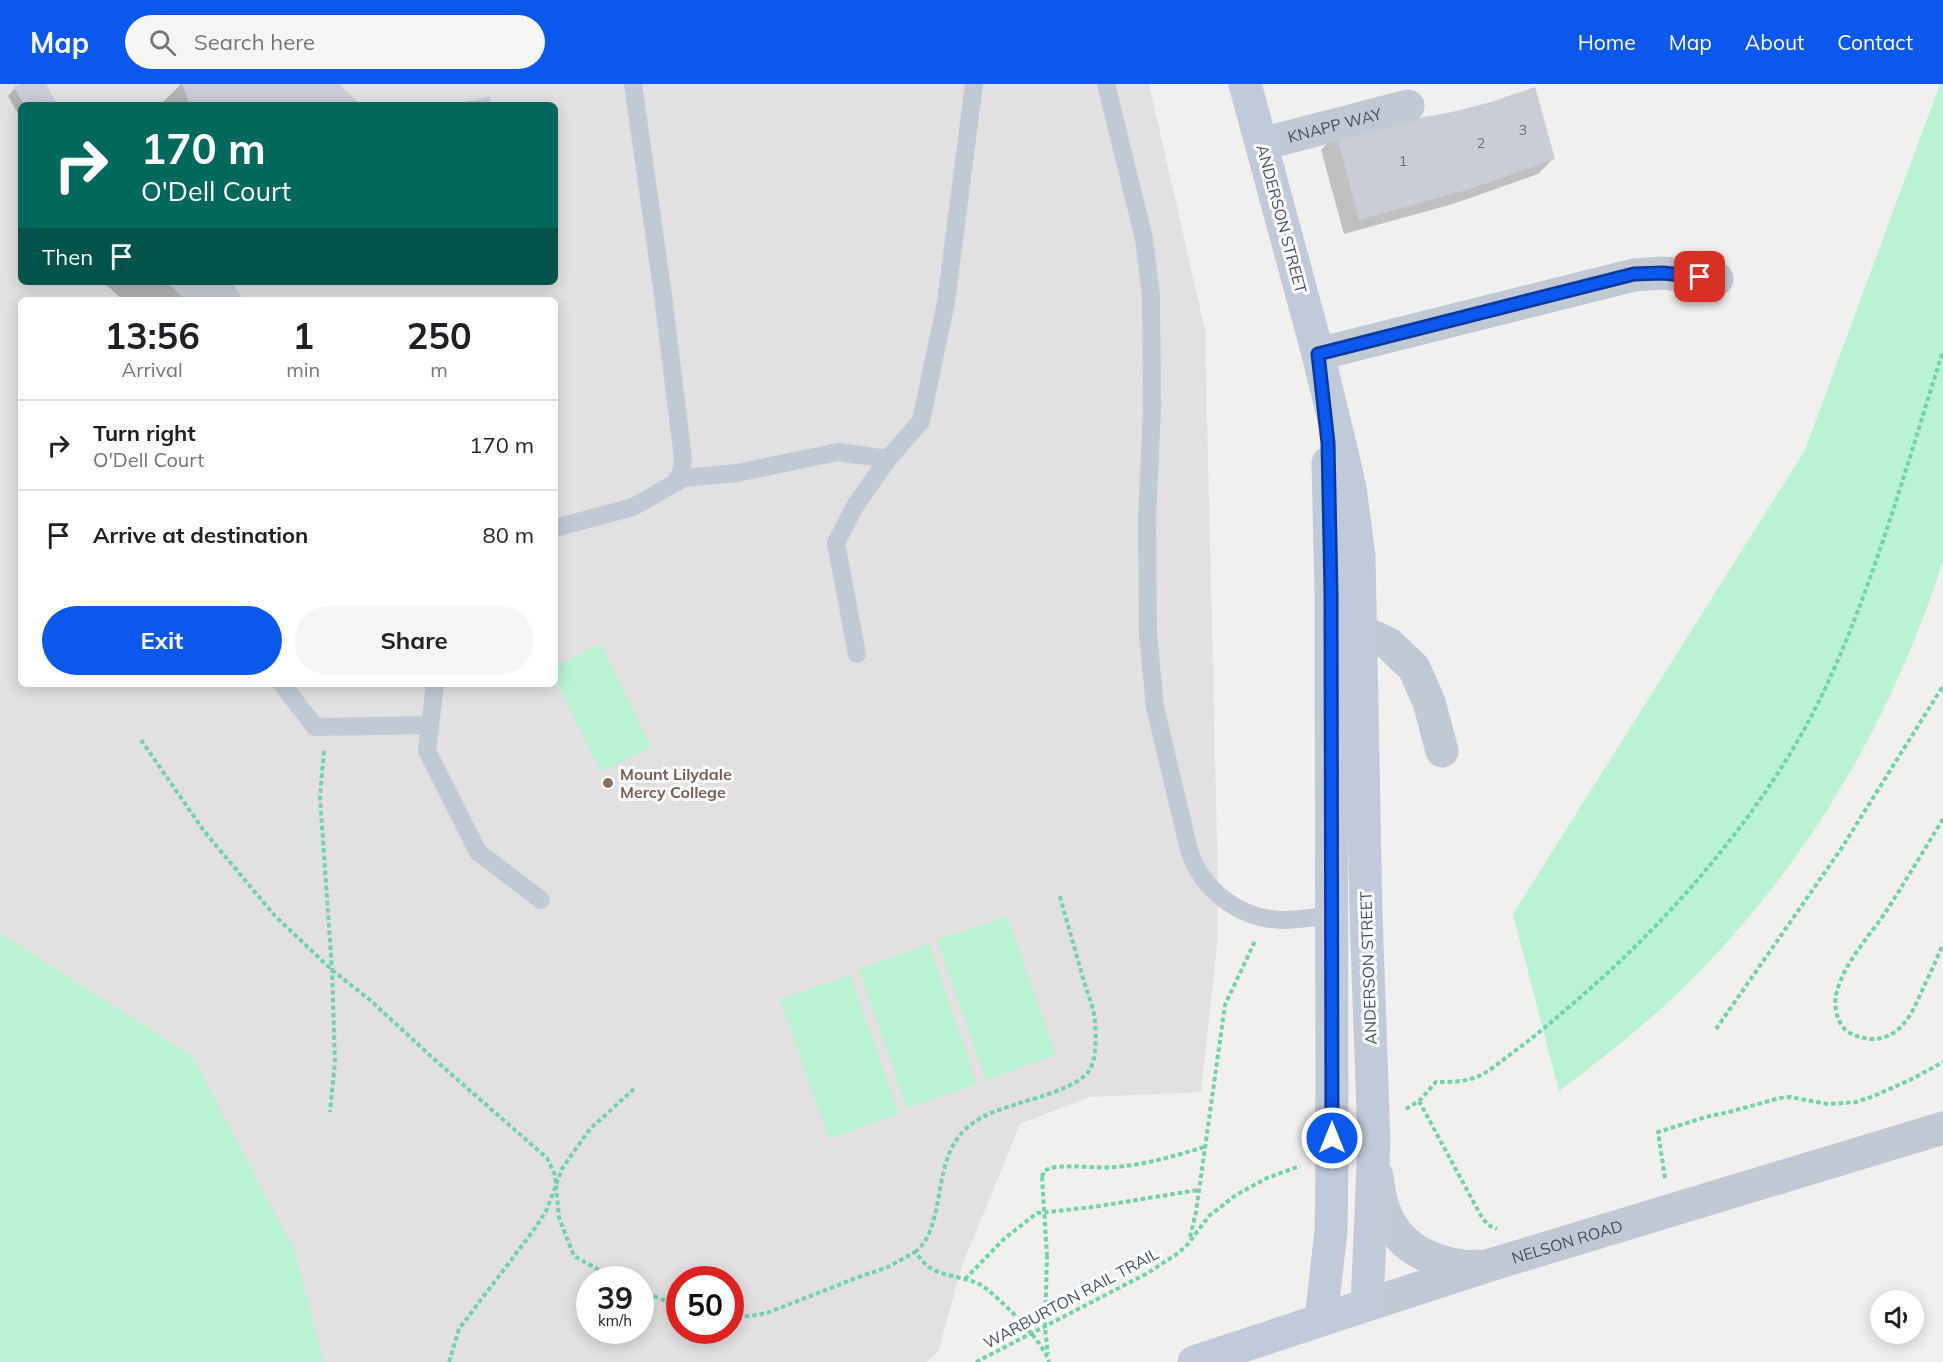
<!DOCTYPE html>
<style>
body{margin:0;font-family:Mulish,sans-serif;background:#f6f6f6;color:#202124;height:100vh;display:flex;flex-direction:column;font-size:22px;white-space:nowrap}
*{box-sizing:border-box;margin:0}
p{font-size:20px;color:#757577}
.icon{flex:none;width:33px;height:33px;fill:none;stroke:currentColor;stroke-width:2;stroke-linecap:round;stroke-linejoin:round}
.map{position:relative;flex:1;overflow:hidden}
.drawer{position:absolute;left:18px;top:213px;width:540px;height:390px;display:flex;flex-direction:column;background:#fff;border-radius:9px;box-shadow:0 3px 15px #0003}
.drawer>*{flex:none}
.hud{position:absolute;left:18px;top:18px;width:540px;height:183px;border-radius:9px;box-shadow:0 3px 15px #0003;background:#00695c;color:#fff;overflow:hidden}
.fabs{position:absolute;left:1870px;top:1206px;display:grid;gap:12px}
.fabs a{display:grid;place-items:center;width:54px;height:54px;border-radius:50%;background:#fff;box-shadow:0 3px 15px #0003;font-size:30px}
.speed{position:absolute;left:576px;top:1182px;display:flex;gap:12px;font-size:30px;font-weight:700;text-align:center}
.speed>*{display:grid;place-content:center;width:78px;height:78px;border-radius:50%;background:#fff;box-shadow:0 3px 15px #0003;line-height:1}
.speed small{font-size:15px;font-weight:400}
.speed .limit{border:9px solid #d22;background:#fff;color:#111}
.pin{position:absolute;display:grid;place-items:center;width:51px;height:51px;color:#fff;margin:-26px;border-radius:12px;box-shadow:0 3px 9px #0006}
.me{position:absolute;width:66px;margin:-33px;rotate:0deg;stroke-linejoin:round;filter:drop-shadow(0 0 4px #0008)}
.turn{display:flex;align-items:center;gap:21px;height:126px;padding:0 24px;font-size:27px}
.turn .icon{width:78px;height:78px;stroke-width:2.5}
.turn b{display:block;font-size:42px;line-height:51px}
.then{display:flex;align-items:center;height:57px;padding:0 24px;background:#0003;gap:12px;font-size:22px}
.eta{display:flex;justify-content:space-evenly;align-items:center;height:102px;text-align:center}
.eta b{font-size:36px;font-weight:700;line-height:42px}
.button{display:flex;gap:12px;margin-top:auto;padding:12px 24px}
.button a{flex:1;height:69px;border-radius:36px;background:#0c57ee;color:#fff;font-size:24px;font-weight:700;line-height:69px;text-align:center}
.button a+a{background:#f6f6f6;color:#202124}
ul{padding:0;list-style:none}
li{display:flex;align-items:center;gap:18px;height:90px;padding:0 24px;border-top:2px solid #e0e0e0}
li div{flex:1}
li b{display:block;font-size:22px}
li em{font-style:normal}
header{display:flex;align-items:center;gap:36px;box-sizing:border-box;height:84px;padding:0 30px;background:#0c57ee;color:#fff}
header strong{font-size:28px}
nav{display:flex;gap:33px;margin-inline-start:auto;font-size:21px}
.search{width:420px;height:54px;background:#f6f6f6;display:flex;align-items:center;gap:15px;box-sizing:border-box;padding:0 21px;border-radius:33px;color:#757577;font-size:22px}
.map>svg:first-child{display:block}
.education{fill:#e3e0e1;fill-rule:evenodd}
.green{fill:#baf2d6}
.shadow{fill:#0003}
.building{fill:#cacdd5}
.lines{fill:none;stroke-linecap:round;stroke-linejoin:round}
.path{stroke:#70d3ac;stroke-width:4;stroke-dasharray:4.5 3;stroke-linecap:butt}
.lane{stroke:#c1c9d5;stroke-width:18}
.street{stroke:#c1c9d5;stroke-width:33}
.secondary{stroke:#c0cad9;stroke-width:33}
.path-bridge{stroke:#70d3ac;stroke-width:4;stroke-dasharray:4.5 3;stroke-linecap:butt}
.route-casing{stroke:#08399b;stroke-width:15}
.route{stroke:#0c57ee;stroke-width:10}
.education-dot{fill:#8d6e63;stroke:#fff;stroke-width:2}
.labels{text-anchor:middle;stroke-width:6;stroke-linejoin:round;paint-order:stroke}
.number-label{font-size:14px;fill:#666f7c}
.street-label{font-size:16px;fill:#45505e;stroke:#fff}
.education-label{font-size:16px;font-weight:bold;fill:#785e54;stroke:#fff;text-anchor:start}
</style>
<header>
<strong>Map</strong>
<div class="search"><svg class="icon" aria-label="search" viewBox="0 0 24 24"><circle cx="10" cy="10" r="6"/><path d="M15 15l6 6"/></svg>Search here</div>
<nav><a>Home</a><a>Map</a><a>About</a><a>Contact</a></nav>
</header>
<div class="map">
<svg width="1943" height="1278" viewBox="0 0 1943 1278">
<rect width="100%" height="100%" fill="#f2efef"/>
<path class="education" d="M 0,0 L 1149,0 L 1205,246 L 1218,799 L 1217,863 L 1201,1008 L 1090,1013 L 1020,1040 L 962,1182 L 938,1268 L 926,1278 L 0,1278 ZM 21,21 L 555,21 L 555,198 L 21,198 ZM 21,216 L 555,216 L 555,600 L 21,600 ZM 590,1196 L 640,1196 L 640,1246 L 590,1246 ZM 680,1196 L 730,1196 L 730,1246 L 680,1246 Z"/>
<path class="green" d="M 1940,0 L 1943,0 L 1943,477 C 1893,633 1810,776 1694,893 C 1653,935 1606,972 1559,1007 L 1513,830 L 1805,366 Z
M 601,560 L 651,663 L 601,688 L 555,595 L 555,582 Z
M 1007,832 L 1056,971 L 986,996 L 937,856 Z
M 0,849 L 192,972 L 294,1165 L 324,1278 L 0,1278 Z
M 929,860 L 977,1000 L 907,1024 L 859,885 Z
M 850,891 L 899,1030 L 829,1055 L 780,915 Z"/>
<path class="shadow" d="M 23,0 L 44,0 L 55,20 L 21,21 L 21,35 L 8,12 L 15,4 Z
M 181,0 L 340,0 L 338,1 L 356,21 L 160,21 Z
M 1453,30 L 1554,74 L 1538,90 L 1453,120 L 1344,150 L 1321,66 L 1336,50 Z
M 103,198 L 230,198 L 242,216 L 123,216 Z"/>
<path class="building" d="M 20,0 L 46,0 L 57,20 L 24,21 L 14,3 Z
M 182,0 L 339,0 L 359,19 L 358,21 L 190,21 Z
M 1535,3 L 1555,75 L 1470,105 L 1359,136 L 1336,49 L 1452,28 L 1491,18 Z
M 489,12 L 492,21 L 459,21 L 459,20 Z
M 166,198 L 232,198 L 243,216 L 186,216 Z"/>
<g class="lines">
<path class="path" d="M 141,656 L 204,747 L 275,832 L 332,886 L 370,916 L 435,976 L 547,1074 L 555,1091 L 559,1134 L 574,1172 L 617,1196
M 324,667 L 320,713 L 332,886 L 335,978 L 330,1028
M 1943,735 C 1924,766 1905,798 1885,829 C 1868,854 1843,880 1836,911 C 1834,923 1837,940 1848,948 C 1855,952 1862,954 1870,955 C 1902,956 1913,927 1924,902 C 1931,888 1937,874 1943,860
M 1716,945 L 1841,765 L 1943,602
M 1419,1017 L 1480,1130 L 1488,1141 L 1497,1145
M 1406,1025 L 1419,1017 L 1436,998 C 1449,998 1464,998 1477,993 C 1488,988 1498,980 1508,972 C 1532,955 1554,936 1577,916 C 1674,833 1770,721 1825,605 C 1875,497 1907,380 1943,267
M 1042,1093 L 1044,1087 L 1050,1084 C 1072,1080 1095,1085 1117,1083 C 1147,1080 1175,1072 1204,1063
M 1665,1094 L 1658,1048 L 1706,1033 L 1733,1027 L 1780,1014 L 1790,1013 L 1827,1020 L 1856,1018 L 1874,1012 L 1914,994 L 1943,978
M 1190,1153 L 1196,1128 L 1225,921 L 1256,855
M 915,1168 C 944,1146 934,1086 957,1055 C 972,1033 998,1026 1023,1018 C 1040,1013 1079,1002 1089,987 C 1097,975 1096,951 1095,937 C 1094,924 1088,910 1084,898 C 1076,868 1067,839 1059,809
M 1047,1171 L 1045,1244 L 1048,1270
M 965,1195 L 1004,1155 L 1037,1129 L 1093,1123 L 1198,1106
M 640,1206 L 680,1223
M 730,1235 L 767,1229 L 856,1194 L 888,1183 L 915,1168 C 920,1174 925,1181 932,1185 C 947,1193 966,1193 981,1201 C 998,1212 1045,1259 1049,1278
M 449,1278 L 459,1245 L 536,1143 L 547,1125 L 562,1085 L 570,1073 L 590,1045 L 634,1005
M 976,1278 L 1146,1190 L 1177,1170 L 1188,1160 L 1209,1132 L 1236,1111 L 1267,1094 L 1300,1082"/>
<path class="lane" d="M 633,0 L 663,212 L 683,374 L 681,389 L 675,398
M 1106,0 L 1144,155 L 1151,212 L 1152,325 L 1147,435 L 1148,551 L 1155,623 L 1189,766 C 1202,806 1239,835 1282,836 C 1299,836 1316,833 1333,831
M 555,444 L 633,423 L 684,394 L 737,389 L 838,368 L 888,375
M 857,570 L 836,459 L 855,422 L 888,375 L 921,337 L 946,218 L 974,0
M 282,600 L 315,643 L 430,641
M 435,600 L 427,667 L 478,768 L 541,816"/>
<g class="street">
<path id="s1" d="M 1262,60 L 1408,22"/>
<path d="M 1318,270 L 1634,191 L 1663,189 L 1717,195"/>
<path d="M 1332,547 L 1361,547 L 1389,560 L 1414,584 L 1429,618 L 1442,667"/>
<path d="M 1377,1092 C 1381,1135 1398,1164 1440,1177 C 1453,1181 1465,1184 1478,1182"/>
<path id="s2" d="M 1367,1221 L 1490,1181 L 1943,1044"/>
</g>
<path class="secondary" d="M 1321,1235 L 1331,1147 L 1332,1076 L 1331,509 L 1328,379
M 1194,1278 L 1367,1221 L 1374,1058 L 1366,830 L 1359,472 L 1350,404 L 1344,377 L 1318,270 L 1245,0"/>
<path class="path-bridge" d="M 1042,1093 L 1047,1171"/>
</g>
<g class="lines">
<g class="route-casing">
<path id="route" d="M 1332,1054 L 1331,509 L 1328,359 L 1318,270 L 1634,190 L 1663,189 L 1700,193"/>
</g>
<use href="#route" class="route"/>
</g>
<circle class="education-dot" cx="608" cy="699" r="6"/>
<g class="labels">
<g class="number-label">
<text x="1523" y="51">3</text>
<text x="1481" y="64">2</text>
<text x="1403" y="82">1</text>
</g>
<g class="street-label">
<text dy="6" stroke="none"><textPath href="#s1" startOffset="75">KNAPP WAY</textPath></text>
<text transform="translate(1282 135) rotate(75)" y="6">ANDERSON STREET</text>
<text transform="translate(1368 884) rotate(-92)" y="6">ANDERSON STREET</text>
<text dy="6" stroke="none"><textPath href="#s2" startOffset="210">NELSON ROAD</textPath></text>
<text transform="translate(1071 1214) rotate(-28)" y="6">WARBURTON RAIL TRAIL</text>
</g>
<g class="education-label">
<text x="620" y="696">Mount Lilydale<tspan x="620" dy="18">Mercy College</tspan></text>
</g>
</g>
</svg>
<div class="fabs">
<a><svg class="icon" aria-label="sound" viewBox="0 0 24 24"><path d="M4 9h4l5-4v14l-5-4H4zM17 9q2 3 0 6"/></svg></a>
</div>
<div class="speed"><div>39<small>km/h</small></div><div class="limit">50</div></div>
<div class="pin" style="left:1700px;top:193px;background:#d93025"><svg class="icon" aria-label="arrive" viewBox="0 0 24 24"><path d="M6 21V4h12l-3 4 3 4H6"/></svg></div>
<svg class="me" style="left:1332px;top:1054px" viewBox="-20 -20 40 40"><circle r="17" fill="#0c57ee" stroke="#fff" stroke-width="3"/><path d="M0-11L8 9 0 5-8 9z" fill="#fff"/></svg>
<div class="hud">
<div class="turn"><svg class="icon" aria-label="right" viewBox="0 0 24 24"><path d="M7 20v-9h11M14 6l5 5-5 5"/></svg><div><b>170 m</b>O'Dell Court</div></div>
<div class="then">Then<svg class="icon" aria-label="arrive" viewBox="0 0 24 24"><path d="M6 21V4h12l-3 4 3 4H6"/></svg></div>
</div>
<section class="drawer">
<div class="eta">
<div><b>13:56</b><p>Arrival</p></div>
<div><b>1</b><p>min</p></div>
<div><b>250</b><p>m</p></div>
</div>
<ul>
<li><svg class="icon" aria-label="right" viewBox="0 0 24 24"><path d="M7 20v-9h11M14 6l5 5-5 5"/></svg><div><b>Turn right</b><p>O'Dell Court</p></div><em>170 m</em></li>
<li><svg class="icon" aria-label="arrive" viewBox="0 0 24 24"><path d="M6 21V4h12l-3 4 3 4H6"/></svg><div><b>Arrive at destination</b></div><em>80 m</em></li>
</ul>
<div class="button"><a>Exit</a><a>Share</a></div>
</section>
</div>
